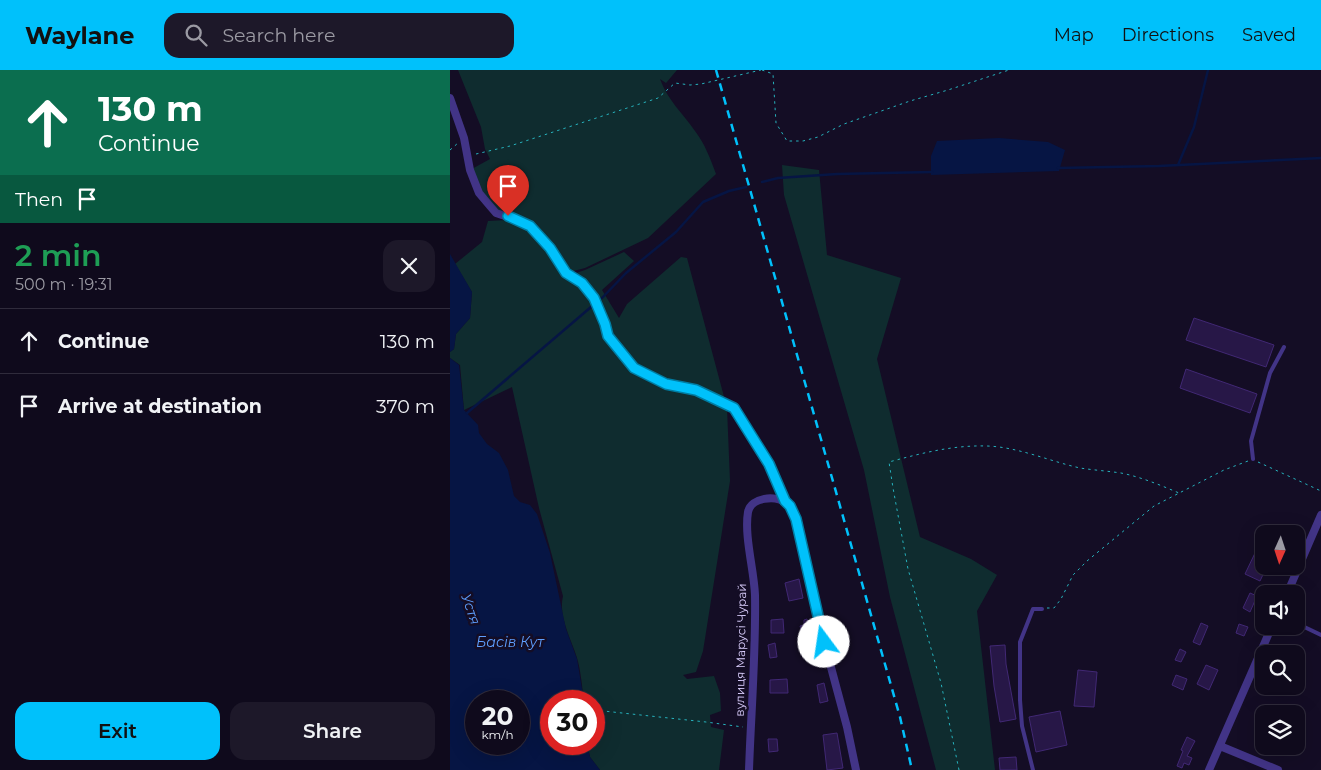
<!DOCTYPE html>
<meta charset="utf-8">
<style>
body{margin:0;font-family:Montserrat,sans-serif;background:#1d1829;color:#f1f3f6;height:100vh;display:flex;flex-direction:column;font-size:19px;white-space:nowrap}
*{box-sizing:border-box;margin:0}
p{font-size:16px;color:#9b9aa3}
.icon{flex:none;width:28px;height:28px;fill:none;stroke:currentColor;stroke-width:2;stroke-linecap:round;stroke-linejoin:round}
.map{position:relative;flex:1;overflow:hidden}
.drawer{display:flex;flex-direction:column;background:#0f0a1c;width:450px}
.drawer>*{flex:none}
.guide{background:#0b6e4f;color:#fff;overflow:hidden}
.needle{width:32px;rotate:183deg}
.controls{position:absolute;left:805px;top:455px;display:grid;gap:10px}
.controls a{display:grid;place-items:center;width:50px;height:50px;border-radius:10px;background:#0f0a1c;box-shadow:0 5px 20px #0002,0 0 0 1px #2f2b3b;font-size:25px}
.speed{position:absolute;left:15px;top:620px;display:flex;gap:10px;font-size:25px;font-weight:700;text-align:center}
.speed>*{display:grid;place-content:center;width:65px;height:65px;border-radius:50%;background:#0f0a1c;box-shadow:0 5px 20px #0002,0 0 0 1px #2f2b3b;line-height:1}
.speed small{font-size:12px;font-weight:400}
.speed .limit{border:8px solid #d22;background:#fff;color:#111}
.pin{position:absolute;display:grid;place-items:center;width:42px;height:42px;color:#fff;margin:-51px -21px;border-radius:50% 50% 50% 0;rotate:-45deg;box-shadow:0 0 5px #0007}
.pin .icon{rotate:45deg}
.me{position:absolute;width:55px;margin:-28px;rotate:346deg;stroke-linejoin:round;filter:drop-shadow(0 0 4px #0008)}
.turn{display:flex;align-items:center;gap:18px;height:105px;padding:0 15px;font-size:22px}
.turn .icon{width:65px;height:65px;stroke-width:2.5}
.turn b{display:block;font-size:35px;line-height:42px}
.then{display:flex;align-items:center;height:48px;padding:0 15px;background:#0003;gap:10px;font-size:19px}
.round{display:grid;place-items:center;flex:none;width:52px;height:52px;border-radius:15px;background:#1d1829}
.head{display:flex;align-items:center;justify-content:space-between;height:85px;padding:0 15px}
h1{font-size:30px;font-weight:600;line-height:38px;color:#1e9e55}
.cta{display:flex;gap:10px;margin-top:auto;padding:10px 15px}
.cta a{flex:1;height:58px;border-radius:15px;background:#00c1fb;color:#111;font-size:20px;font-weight:600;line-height:58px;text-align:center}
.cta a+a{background:#1d1829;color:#f1f3f6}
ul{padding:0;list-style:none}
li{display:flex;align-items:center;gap:15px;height:65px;padding:0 15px;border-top:1px solid #2f2b3b}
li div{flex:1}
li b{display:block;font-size:19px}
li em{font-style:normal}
header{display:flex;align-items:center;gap:30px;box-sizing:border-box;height:70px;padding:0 25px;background:#00c1fb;color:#111}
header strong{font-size:24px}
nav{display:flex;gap:28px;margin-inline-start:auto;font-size:18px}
.search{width:350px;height:45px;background:#1d1829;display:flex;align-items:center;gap:12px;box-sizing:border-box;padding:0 18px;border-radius:15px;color:#9b9aa3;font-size:19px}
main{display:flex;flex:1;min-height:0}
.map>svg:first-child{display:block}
.green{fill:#0f2c2f}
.water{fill:#061544;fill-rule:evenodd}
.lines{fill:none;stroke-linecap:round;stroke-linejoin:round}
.stream{stroke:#061544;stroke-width:2.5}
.building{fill:#271747;stroke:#412874}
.path{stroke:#26b2bd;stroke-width:1;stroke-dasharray:2.5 4;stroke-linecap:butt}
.service{stroke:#423487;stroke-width:4}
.minor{stroke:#423487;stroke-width:8}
.rail{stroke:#00c1fb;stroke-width:2.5;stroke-dasharray:8 6;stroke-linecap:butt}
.route-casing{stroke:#007da3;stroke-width:12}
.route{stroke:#00c1fb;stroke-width:9}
.labels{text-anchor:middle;stroke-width:5;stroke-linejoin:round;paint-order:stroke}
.street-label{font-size:12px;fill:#dcd0ff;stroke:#140d25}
.water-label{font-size:14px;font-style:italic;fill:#5e9fff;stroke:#140d25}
</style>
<header>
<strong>Waylane</strong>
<div class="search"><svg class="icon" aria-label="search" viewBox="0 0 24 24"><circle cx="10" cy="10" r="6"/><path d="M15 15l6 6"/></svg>Search here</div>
<nav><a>Map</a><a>Directions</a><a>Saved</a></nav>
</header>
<main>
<section class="drawer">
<div class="guide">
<div class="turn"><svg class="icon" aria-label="ahead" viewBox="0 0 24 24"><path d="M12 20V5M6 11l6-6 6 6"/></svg><div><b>130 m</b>Continue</div></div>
<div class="then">Then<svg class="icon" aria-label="arrive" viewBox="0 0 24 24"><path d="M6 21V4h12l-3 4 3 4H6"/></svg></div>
</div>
<div class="head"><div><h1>2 min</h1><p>500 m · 19:31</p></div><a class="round"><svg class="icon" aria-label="close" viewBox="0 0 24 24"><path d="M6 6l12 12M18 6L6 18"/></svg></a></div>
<ul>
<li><svg class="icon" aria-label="ahead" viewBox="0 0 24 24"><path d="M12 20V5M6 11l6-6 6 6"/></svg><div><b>Continue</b></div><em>130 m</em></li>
<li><svg class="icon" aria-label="arrive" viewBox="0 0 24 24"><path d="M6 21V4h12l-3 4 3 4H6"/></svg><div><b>Arrive at destination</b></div><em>370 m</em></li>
</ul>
<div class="cta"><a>Exit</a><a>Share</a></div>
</section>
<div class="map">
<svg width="871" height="700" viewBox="0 0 871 700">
<rect width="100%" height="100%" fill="#140d25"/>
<path class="green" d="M 8,0 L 227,0 L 216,13 L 210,9 C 218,31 232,42 245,61 C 255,74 260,88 266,104 L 198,168 L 135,198 L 116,203 L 80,157 L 40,136 L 20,100 L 40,89 L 35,79 L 31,57 Z
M 332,95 L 369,100 L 377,185 L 451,208 L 427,289 L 470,467 L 521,489 L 547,505 L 527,541 L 545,700 L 486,700 L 440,527 L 414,400 L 334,125 Z
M 57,150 L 74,156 L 86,171 L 100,183 L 117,206 L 135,200 L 174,182 L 184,191 L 152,220 L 169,248 L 177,234 L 231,187 L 237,188 L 277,338 L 280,411 L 253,581 L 246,602 L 233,605 L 237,609 L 264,606 L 270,623 L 271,641 L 260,645 L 261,657 L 274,660 L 269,700 L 150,700 L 140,687 L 137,674 L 144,674 L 144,631 L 134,631 C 132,617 131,601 127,588 C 121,568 108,547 113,526 L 89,438 L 62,317 L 14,340 L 10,295 L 0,288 L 0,282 L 4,279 L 6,264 L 20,248 L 22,222 L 5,194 L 32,172 L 38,151 Z"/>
<path class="water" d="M 549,68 L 598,72 L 615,80 L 609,101 L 481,105 L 481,86 L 487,71 Z
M 0,184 L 22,222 L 20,248 L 6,264 L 4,279 L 0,282 Z
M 0,288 L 9,295 L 14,340 L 28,355 L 29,363 L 37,374 L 49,383 L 58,400 L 64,426 L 70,432 L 80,435 L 87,444 L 100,483 L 116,559 L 127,589 L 134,631 L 101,631 L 101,674 L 137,674 L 140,687 L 150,700 L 0,700 ZM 26,631 L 69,631 L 69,674 L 26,674 Z"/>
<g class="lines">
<path class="stream" d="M 728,95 L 744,57 L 758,0
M 608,98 L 709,96 L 871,88
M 312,112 L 328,108 L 387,104 L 482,102
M 152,228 L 176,203 L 226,162 L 253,132 L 279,121 L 296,117
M 17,343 L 141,237"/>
</g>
<path class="building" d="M 744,248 L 824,275 L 816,297 L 736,270 Z
M 736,299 L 807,324 L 800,343 L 730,318 Z
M 806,481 L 814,485 L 814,496 L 817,496 L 810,511 L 795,504 Z
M 349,509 L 353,528 L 339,531 L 335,513 Z
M 800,523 L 807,526 L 800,542 L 793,538 Z
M 333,549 L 334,563 L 321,563 L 321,550 Z
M 357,549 L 362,566 L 356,568 L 355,563 L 352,563 L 350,556 L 354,555 L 354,550 Z
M 751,553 L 758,556 L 750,575 L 743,572 Z
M 789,554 L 798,557 L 794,566 L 786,563 Z
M 325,573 L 327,587 L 320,588 L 318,575 Z
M 555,575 L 556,594 L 566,649 L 550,652 L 544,616 L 540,576 Z
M 730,579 L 736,582 L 731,592 L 725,590 Z
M 756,595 L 768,600 L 759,620 L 747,614 Z
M 628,600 L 647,602 L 644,637 L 624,636 Z
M 726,605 L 737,609 L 733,620 L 722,615 Z
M 337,609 L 338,623 L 320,623 L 320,610 Z
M 374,613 L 378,631 L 370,633 L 367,615 Z
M 610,641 L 617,675 L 586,682 L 579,647 Z
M 387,663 L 393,698 L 377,700 L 373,665 Z
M 737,667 L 745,671 L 737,686 L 742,688 L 739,695 L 734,693 L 732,698 L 727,696 L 733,681 L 731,680 Z
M 318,669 L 327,669 L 328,681 L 319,682 Z
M 566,687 L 567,700 L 550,700 L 549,688 Z"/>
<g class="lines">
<path class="path" d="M 312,0 L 323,4 L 326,53 L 337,71 L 353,71 L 368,67 L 394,54 L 460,31 L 498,20 L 559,0
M 0,80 L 8,73
M 26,84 L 60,76 L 208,28 L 225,13 L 240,15 L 251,14 L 311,0
M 808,392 L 871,421
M 597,538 L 604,538 L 611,529 L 623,505 L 637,491 L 704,436 L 774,400 L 798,391
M 144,640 L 256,652 L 293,657
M 509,700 L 491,613 L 458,499 L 443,418 L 439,392 C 472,383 503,375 537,376 C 568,377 599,391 630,398 C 643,400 657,401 671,403 C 691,407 710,415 729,423"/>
<path class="service" d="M 803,389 L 801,371 L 820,303 L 834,277
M 846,553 L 871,565
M 583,700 L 572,656 L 570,630 L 570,572 L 583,539 L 592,539"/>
<path class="minor" d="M 0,28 L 14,68 L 20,100 L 29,123 L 40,136 L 46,143 L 70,151 L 80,156 L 100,178 L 110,196 L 116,203 L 132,213 L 144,228 L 155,254 L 158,267 L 184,298 L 216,314 L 246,321 L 284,338 L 319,394 L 335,431
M 837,524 L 871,445
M 770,676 L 828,700
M 299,700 C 301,642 306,584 305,525 C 304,500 294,466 298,442 C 301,427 326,425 336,433 C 341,436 344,443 346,449 L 367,545 L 397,657 L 406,700
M 759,700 L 822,556"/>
<path class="rail" d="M 266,0 L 450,647 L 462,700"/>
</g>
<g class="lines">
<g class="route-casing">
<path id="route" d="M 58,146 L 80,156 L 100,178 L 116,203 L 132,213 L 144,228 L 155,254 L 158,266 L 184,298 L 216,314 L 246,320 L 284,338 L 319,394 L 335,431 L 340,436 L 346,449 L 374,572"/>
</g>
<use href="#route" class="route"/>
</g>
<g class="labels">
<g class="street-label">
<text transform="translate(291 580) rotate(-89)" y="4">вулиця Марусі Чурай</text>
</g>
<g class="water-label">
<text transform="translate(21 539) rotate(71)" y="5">Устя</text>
<text x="60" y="577">Басів Кут</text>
</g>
</g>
</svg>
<div class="controls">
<a><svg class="needle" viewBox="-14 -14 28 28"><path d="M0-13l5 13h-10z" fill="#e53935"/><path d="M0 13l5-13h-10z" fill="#9b9aa3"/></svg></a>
<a><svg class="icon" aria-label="sound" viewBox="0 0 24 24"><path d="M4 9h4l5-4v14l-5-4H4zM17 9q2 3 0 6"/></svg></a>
<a><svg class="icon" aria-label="search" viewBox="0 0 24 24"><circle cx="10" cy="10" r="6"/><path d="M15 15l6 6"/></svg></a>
<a><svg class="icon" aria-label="layers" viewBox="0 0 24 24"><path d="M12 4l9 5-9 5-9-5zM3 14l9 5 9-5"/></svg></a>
</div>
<div class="speed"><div>20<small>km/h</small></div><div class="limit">30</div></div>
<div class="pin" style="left:58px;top:146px;background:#d93025"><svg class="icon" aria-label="arrive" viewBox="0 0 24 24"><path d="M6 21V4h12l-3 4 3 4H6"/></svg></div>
<svg class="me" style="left:374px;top:572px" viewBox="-20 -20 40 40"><circle r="19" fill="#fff"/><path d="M0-13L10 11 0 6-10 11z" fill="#00c1fb"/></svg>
</div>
</main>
